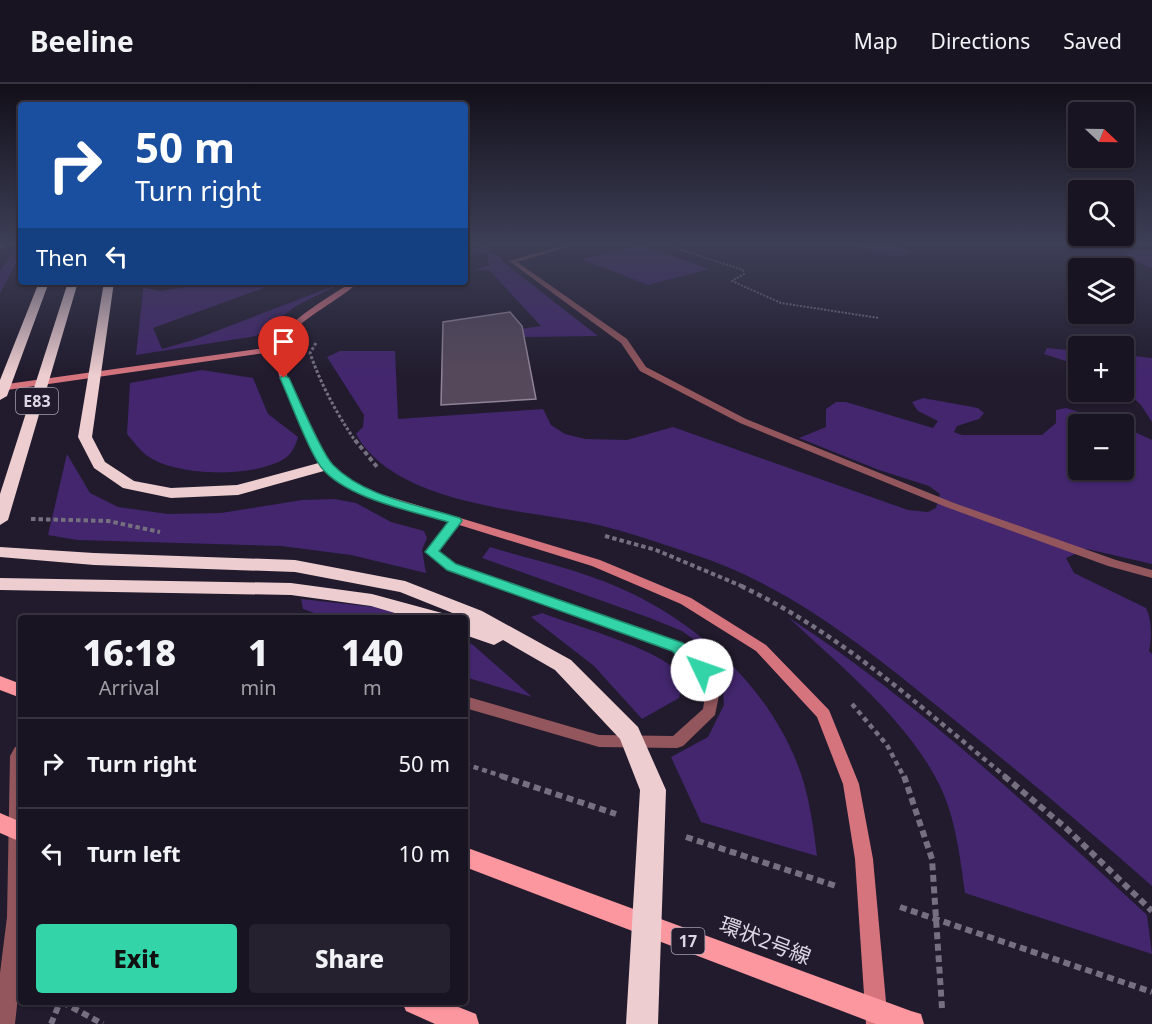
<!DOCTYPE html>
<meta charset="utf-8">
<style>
body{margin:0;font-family:"Noto Sans","Noto Sans JP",sans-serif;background:#26212f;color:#f1f3f6;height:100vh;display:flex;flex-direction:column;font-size:22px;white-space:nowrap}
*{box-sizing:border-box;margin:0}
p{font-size:20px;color:#9f9ea5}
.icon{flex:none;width:33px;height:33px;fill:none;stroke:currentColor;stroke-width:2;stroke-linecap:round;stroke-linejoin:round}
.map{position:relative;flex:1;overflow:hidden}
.details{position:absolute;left:18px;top:531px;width:450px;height:390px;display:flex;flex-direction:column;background:#191422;border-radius:6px;box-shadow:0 2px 4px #0004,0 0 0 2px #373340}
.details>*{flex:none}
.hud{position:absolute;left:18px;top:18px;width:450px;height:183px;border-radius:6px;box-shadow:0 2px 4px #0004,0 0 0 2px #373340;background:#1a4fa0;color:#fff;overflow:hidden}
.needle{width:39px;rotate:112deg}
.tools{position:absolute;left:1068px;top:18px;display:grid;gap:12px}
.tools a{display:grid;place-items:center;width:66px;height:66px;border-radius:6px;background:#191422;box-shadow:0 2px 4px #0004,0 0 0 2px #373340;font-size:30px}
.pin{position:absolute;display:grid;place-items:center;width:51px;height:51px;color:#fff;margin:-62px -26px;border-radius:50% 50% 50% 0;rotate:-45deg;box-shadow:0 0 6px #0007}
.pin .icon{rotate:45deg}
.me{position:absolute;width:66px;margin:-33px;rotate:312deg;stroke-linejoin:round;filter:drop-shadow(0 0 4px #0008)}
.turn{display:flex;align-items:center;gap:21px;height:126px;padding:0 18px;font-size:27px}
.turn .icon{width:78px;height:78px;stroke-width:2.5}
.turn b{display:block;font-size:42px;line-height:51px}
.then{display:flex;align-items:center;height:57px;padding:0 18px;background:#0003;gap:12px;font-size:22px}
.eta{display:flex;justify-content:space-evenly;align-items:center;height:102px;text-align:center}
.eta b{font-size:36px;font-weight:800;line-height:42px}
.action{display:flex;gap:12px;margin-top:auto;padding:12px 18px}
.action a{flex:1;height:69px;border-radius:6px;background:#33d4a8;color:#111;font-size:24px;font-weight:800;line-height:69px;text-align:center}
.action a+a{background:#26212f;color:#f1f3f6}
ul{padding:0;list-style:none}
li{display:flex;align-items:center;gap:18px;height:90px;padding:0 18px;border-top:2px solid #373340}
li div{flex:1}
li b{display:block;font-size:22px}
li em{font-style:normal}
header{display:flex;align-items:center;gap:36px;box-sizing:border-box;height:84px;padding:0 30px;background:#191422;border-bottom:2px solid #373340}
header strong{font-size:28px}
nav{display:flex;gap:33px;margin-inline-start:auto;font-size:21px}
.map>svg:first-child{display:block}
.green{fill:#43266e}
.building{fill:#55485a;stroke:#928498;stroke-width:1.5}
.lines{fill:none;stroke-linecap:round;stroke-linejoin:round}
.path-far4{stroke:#75707f;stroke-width:2;stroke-dasharray:2 1.5;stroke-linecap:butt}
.path-far3{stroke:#75707f;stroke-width:3;stroke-dasharray:3 2;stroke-linecap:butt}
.path-far2{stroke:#75707f;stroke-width:4;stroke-dasharray:4.5 3;stroke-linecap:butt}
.path-far1{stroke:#75707f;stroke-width:4.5;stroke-dasharray:5 4;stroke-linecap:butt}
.path{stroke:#75707f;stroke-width:6;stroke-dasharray:7 4.5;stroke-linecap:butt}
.lane{fill:#93565c;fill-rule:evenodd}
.secondary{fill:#d6747e;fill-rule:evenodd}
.primary{fill:#fc969f;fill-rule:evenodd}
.highway{fill:#edcdcf;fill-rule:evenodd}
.route{fill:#33d4a8;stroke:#218a6d;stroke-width:1.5}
.labels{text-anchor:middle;stroke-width:6;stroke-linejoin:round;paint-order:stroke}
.shield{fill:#211b2d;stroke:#a39fad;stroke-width:1.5}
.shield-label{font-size:16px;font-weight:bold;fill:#dbd7e4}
.near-street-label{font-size:21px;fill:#dbd7e4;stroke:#211b2d}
</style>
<header>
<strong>Beeline</strong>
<nav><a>Map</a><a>Directions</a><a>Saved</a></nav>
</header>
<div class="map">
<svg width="1152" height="940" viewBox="0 0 1152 940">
<rect width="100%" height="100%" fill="#211b2d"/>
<path class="green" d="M 19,160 L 21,160 L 21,170 L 0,209 L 0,187 Z
M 465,160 L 502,174 L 502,177 L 598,252 L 523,253 L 521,245 L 541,242 L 489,186 L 474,186 L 490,181 L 487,178 L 489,172 L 465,163 Z
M 814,160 L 914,160 L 895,161 L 911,168 L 897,172 L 850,161 Z
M 641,161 L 709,185 L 648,201 L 582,175 Z
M 1127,166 L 1152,166 L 1152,184 L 1127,174 Z
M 144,198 L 148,198 L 145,204 L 161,207 L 215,198 L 280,198 L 153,244 L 162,265 L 193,256 L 344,198 L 296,222 L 256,252 L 136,271 Z
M 1047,264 L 1078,267 L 1078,281 L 1044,270 Z
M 340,267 L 395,267 L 398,335 L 543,325 L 551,341 L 565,350 L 585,355 L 627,356 L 673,343 L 908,426 L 928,428 L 936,424 L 940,410 L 929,402 L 879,386 L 799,354 L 826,343 L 826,325 L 836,318 L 846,318 L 933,344 L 938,337 L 918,327 L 912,318 L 923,314 L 978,324 L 984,329 L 979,335 L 957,342 L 954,348 L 962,351 L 1042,351 L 1056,339 L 1056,326 L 1066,324 L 1117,340 L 1078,340 L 1078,386 L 1124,386 L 1124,343 L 1152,356 L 1152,480 L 1087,465 L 1066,474 L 1074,489 L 1146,524 C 1152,536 1152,553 1149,567 L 1152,570 L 1152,802 C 1085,743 1017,686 947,630 C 868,566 788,500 689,469 C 651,456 612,442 572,436 C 507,425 391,415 356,350 L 363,343 L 364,331 L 327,273 Z
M 1124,271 L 1152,274 L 1152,338 L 1141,321 L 1124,306 Z
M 202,286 L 253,294 L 268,330 L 298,353 C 296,361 291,371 284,375 C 252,394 176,393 146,371 C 139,365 133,357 127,350 L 130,299 Z
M 67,370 L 90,409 L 118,423 L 168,430 L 221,429 L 302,416 L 334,415 L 356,419 L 391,438 L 424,447 L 427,454 L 422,466 L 426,489 L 351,471 L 281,462 L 77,456 L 48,451 Z
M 490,463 C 537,477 589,488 633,510 C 704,545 767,604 797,679 C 809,709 813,741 817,772 L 701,738 L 671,673 L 708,653 L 724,621 L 721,583 L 704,563 L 682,547 L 650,534 L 482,474 Z
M 301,515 L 375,523 L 415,534 L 328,534 L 303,525 Z
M 542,529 C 570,540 662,566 677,588 C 683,597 681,605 679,614 L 642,635 L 594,582 L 531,533 Z
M 788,533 C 918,618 1033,726 1147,831 L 1152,870 L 965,809 C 960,774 956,735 940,702 C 907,635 841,583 788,533 Z
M 465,557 L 473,561 L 532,613 L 465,593 Z"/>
<path class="building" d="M 510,228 L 522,242 L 536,315 L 441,321 L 443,238 Z"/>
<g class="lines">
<path class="path-far4" d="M 478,160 L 491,165
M 663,160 L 743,186 L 744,190 L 732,197 L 781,219 L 879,234"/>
<path class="path-far3" d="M 316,259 L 310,269 C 321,301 337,330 356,358"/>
<path class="path-far2" d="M 355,356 L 378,384
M 31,435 L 108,437 L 160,448
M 605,452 L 656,466 L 744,503"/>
<path class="path-far1" d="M 741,502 C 839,548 923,625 1006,693
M 852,620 L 887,661 L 904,693
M 465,680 L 505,693"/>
<path class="path" d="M 501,692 L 616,730
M 904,692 L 932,775 L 942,924
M 1004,692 L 1066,744 L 1152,827
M 686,753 L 836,802
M 900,823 L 1152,908
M 62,918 L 103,940
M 51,940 L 60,918"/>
<path class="lane" d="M 569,160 L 578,160 L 517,178 L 627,255 L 646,283 L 746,335 L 954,419 L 1116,476 L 1152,486 L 1152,494 L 1108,482 L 946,423 L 740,339 L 640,287 L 621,259 L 509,177 Z
M 456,434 L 462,437 L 439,467 L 456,480 L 682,560 L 722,597 L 715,631 L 683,662 L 677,664 L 599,663 L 465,624 L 465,612 L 599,651 L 673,652 L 703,625 L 707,599 L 672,566 L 448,486 L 426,468 L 452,435 Z
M 21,662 L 21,884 L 15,940 L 0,940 L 0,889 L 7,833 L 10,672 L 15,663 Z"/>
<path class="secondary" d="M 0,160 L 5,160 L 0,166 Z
M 352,198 L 359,198 C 332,222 299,233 279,265 L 288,294 L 330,380 L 352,397 L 377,409 L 600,476 L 691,514 L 766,561 L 829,626 L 859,700 L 873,775 L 888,940 L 866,940 L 855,775 L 843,700 L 817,633 L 756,567 L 681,520 L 592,482 L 369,413 L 344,401 L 321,382 L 280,294 L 272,268 L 0,307 L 0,301 L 272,263 C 292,233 323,217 352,198 Z"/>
<path class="primary" d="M 0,592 L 21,600 L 21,614 L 0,606 Z
M 0,729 L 21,738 L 21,758 L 0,749 Z
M 465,763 L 911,927 L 921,930 L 924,940 L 876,940 L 465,783 Z
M 402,918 L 446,918 L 476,930 L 479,940 L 435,940 L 406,927 Z"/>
<path class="highway" d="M 39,198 L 49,198 L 7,312 L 0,316 L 0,296 Z
M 68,198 L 78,198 L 8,436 L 0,441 L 0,410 Z
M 104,198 L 114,198 L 92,353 L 105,378 L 134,397 L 171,404 L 237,401 L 326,377 L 334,382 L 331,385 L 238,411 L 171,414 L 123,404 L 94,384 L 78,353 Z
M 0,463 L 94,469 L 295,476 L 405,497 L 482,527 L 571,576 L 638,643 L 666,706 L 658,940 L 626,940 L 640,706 L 620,655 L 555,586 L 503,556 L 494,561 L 465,551 L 465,536 L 469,537 L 465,534 L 400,508 L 295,488 L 94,481 L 0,473 Z
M 0,494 L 291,499 L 372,510 L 442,529 L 445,534 L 412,534 L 371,522 L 291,511 L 0,506 Z"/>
</g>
<linearGradient id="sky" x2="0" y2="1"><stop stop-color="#120f19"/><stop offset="0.55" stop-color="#3d3f57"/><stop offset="1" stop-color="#3d3f57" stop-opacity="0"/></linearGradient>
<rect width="1152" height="291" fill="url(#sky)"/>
<path class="route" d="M 284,291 L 289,294 C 298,313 321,369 333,381 C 364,413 419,421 460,434 L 462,437 L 439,467 L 456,480 L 683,559 L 708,581 L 711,586 L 708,590 L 697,590 L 672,567 L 447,486 L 425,468 L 448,438 C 412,427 345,414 321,383 C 307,364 291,318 280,294 Z"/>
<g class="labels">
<g class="shield">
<rect x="16" y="304" width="42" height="26" rx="4.5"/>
<rect x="671.5" y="844" width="33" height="26" rx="4.5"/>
</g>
<g class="shield-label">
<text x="37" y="323">E83</text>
<text x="688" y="863">17</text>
</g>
<g class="near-street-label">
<text transform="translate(765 857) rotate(21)" y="7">環状2号線</text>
</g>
</g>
</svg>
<div class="tools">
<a><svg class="needle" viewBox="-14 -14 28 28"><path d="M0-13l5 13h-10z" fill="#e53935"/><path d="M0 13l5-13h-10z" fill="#9f9ea5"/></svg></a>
<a><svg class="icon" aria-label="search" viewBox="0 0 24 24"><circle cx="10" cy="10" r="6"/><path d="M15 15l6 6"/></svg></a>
<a><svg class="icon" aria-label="layers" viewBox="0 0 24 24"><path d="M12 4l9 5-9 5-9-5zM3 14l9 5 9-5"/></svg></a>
<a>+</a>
<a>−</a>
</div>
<div class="pin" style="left:284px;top:294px;background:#d93025"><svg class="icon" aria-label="arrive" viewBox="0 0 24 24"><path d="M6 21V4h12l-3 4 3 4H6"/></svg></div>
<svg class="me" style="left:702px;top:586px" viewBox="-20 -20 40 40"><circle r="19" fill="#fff"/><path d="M0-13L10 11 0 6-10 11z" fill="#33d4a8"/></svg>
<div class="hud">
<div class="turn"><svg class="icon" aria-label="right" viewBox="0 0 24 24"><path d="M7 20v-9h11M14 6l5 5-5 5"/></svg><div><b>50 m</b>Turn right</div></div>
<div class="then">Then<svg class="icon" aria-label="left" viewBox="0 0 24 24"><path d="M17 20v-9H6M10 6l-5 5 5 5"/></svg></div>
</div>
<section class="details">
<div class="eta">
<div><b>16:18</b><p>Arrival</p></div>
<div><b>1</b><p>min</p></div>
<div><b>140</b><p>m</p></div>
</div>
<ul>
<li><svg class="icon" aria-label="right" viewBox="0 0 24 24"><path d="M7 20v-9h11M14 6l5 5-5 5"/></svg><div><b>Turn right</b></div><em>50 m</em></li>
<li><svg class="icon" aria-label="left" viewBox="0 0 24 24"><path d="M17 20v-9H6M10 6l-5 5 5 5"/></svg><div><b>Turn left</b></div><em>10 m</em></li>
</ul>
<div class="action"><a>Exit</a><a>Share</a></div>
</section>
</div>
